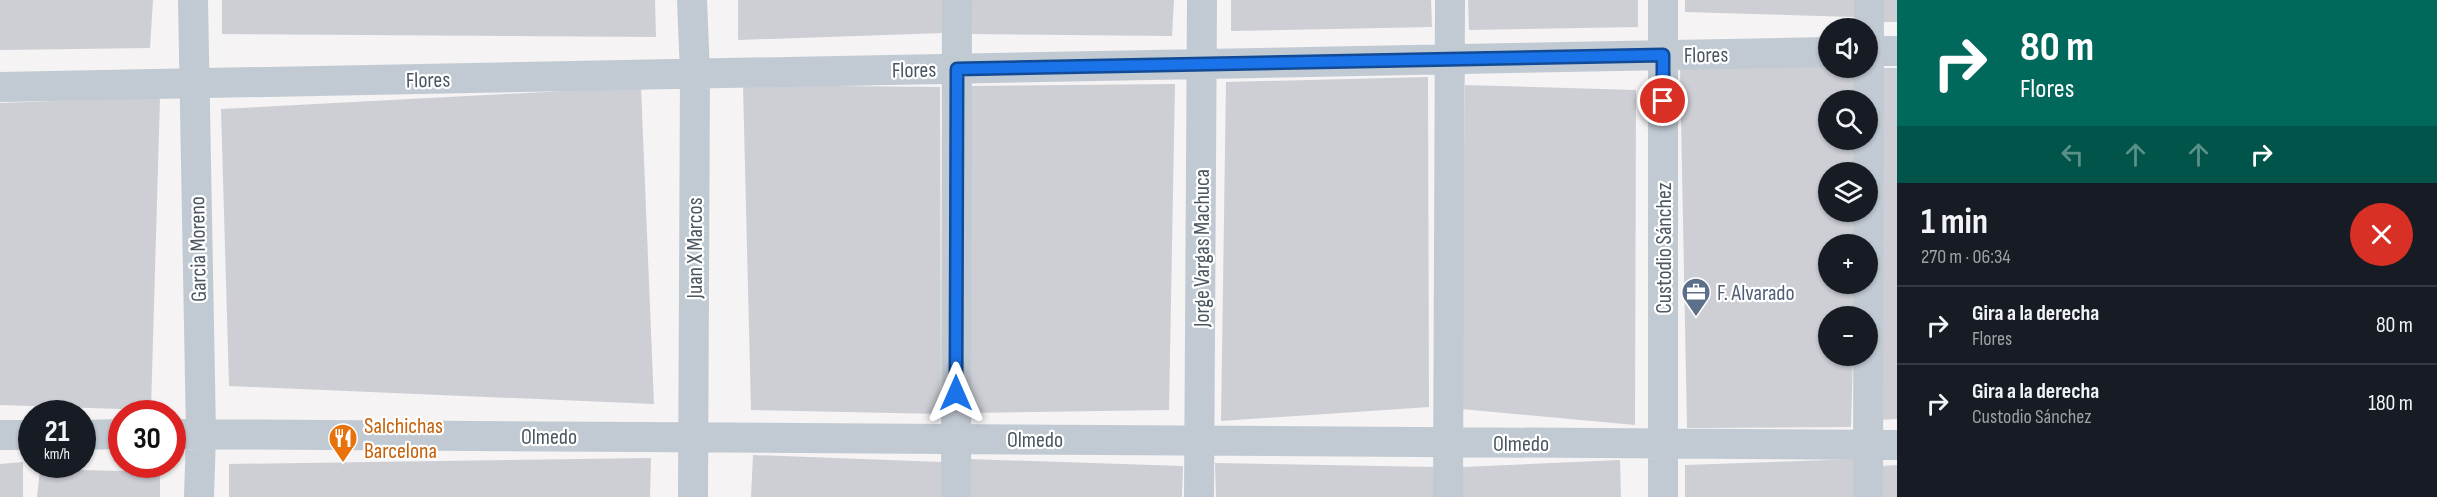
<!DOCTYPE html>
<html lang="es">
<meta charset="utf-8">
<style>
body{margin:0;font-family:"Sofia Sans Condensed",sans-serif;background:#20242c;color:#f1f3f6;height:100vh;display:flex;flex-direction:column;font-size:22px;white-space:nowrap}
*{box-sizing:border-box;margin:0}
p{font-size:20px;color:#9ea1a6}
.icon{flex:none;width:33px;height:33px;fill:none;stroke:currentColor;stroke-width:2;stroke-linecap:round;stroke-linejoin:round}
.map{position:relative;flex:1;overflow:hidden}
.details{display:flex;flex-direction:column;background:#171b24;width:540px}
.details>*{flex:none}
.hud{background:#00695c;color:#fff;overflow:hidden}
.controls{position:absolute;left:1818px;top:18px;display:grid;gap:12px}
.controls a{display:grid;place-items:center;width:60px;height:60px;border-radius:50%;background:#171b24;box-shadow:0 2px 4px #0004;font-size:30px}
.speed{position:absolute;left:18px;top:400px;display:flex;gap:12px;font-size:30px;font-weight:700;text-align:center}
.speed>*{display:grid;place-content:center;width:78px;height:78px;border-radius:50%;background:#171b24;box-shadow:0 2px 4px #0004;line-height:1}
.speed small{font-size:15px;font-weight:400}
.speed .limit{border:9px solid #d22;background:#fff;color:#111}
.pin{position:absolute;display:grid;place-items:center;width:51px;height:51px;color:#fff;margin:-26px;border:3px solid #fff;border-radius:50%;box-shadow:0 2px 6px #0007}
.me{position:absolute;width:66px;margin:-33px;rotate:0deg;stroke-linejoin:round;filter:drop-shadow(0 0 4px #0008)}
.turn{display:flex;align-items:center;gap:21px;height:126px;padding:0 24px;font-size:27px}
.turn .icon{width:78px;height:78px;stroke-width:2.5}
.turn b{display:block;font-size:42px;line-height:51px}
.lanes{display:flex;align-items:center;height:57px;padding:0 24px;background:#0003;justify-content:center;gap:30px;direction:ltr}
.lanes .off{opacity:.35}
.round{display:grid;place-items:center;flex:none;width:63px;height:63px;border-radius:32px;background:#20242c}
.head{display:flex;align-items:center;justify-content:space-between;height:102px;padding:0 24px}
h1{font-size:36px;font-weight:700;line-height:45px}
ul{padding:0;list-style:none}
li{display:flex;align-items:center;gap:18px;height:78px;padding:0 24px;border-top:2px solid #363941}
li div{flex:1}
li b{display:block;font-size:22px}
li em{font-style:normal}
main{display:flex;flex:1;min-height:0}
.map>svg:first-child{display:block}
.building{fill:#cdcfd5}
.lines{fill:none;stroke-linecap:round;stroke-linejoin:round}
.street{stroke:#c1cad2;stroke-width:30}
.route-casing{stroke:#114b97;stroke-width:15}
.route{stroke:#1a73e8;stroke-width:10}
.labels{text-anchor:middle;stroke-width:4.5;stroke-linejoin:round;paint-order:stroke}
.street-label{font-size:22px;fill:#4a5661;stroke:#fff}
.service-label{font-size:22px;fill:#4e5e75;stroke:#fff;text-anchor:start}
.food-label{font-size:22px;fill:#c56008;stroke:#fff;text-anchor:start}
</style>
<main>
<div class="map">
<svg width="1897" height="497" viewBox="0 0 1897 497">
<rect width="100%" height="100%" fill="#f5f3f3"/>
<path class="building" d="M 0,0 L 153,0 L 150,48 L 0,50 Z
M 222,0 L 655,0 L 656,37 L 222,34 Z
M 738,0 L 943,0 L 944,33 L 738,40 Z
M 972,0 L 1174,0 L 1172,36 L 972,34 Z
M 1231,0 L 1431,0 L 1432,27 L 1231,31 Z
M 1468,0 L 1638,0 L 1638,27 L 1469,30 Z
M 1685,0 L 1855,0 L 1855,17 L 1685,12 Z
M 1878,0 L 1897,0 L 1897,22 L 1878,22 Z
M 1828,61 L 1828,68 L 1861,68 L 1860,100 L 1828,100 L 1828,140 L 1859,140 L 1858,172 L 1828,172 L 1828,212 L 1857,212 L 1856,244 L 1828,244 L 1828,284 L 1855,284 L 1854,316 L 1828,316 L 1828,356 L 1853,356 L 1851,427 L 1687,428 L 1680,65 Z
M 1880,68 L 1897,68 L 1897,419 L 1878,420 Z
M 1428,77 L 1429,407 L 1221,421 L 1226,82 Z
M 1175,84 L 1169,410 L 967,413 L 968,86 Z
M 743,85 L 940,87 L 941,414 L 751,410 Z
M 1465,85 L 1636,90 L 1635,425 L 1461,409 Z
M 641,87 L 654,404 L 229,386 L 221,109 Z
M 160,97 L 151,410 L 0,405 L 0,103 Z
M 753,455 L 942,462 L 942,497 L 751,497 Z
M 651,458 L 650,497 L 229,497 L 229,464 Z
M 968,459 L 1183,466 L 1182,497 L 968,497 Z
M 1858,459 L 1858,497 L 1685,497 L 1685,465 Z
M 1620,460 L 1621,497 L 1463,497 L 1463,467 Z
M 23,462 L 23,497 L 0,497 L 0,464 Z
M 1215,463 L 1435,467 L 1435,497 L 1216,497 Z
M 1897,465 L 1897,497 L 1882,497 L 1882,466 Z
M 40,469 L 160,472 L 160,497 L 37,497 Z"/>
<g class="lines">
<path class="street" d="M 193,0 L 201,434 L 199,497
M 692,0 L 695,73 L 693,497
M 1663,0 L 1663,497
M 1868,51 L 1897,51
M 0,87 L 1828,52
M 172,434 L 1897,445
M 0,435 L 32,435
M 82,435 L 122,434
M 956,497 L 957,0
M 1199,497 L 1202,0
M 1448,497 L 1450,0
M 1868,497 L 1869,0"/>
</g>
<g class="lines">
<g class="route-casing">
<path id="route" d="M 956,393 L 957,69 L 1663,55 L 1663,101"/>
</g>
<use href="#route" class="route"/>
</g>
<defs>
<g id="office-pin" transform="scale(1.5)"><path d="M0 17L-7.5 6A9.5 9.5 0 1 1 7.5 6Z" fill="#5c6f8a" stroke="#fff"/><path d="M-6-3h4V-5.5h4V-3h4V5H-6ZM-1-4.5V-3h2v-1.5ZM-6 0V1H6V0Z" fill="#fff"/></g>
<g id="restaurant-pin" transform="scale(1.5)"><path d="M0 17L-7.5 6A9.5 9.5 0 1 1 7.5 6Z" fill="#e8710a" stroke="#fff"/><path d="M-5-6h1v4h1v-4h1v4h1v-4h1v5L-1.5 .5V6h-2V.5L-5-1ZM5-6V6H3V1.5H1.5Q1.5-4 5-6Z" fill="#fff"/></g>
</defs>
<g fill-rule="evenodd">
<use href="#office-pin" x="1696" y="292"/>
<use href="#restaurant-pin" x="343" y="438"/>
</g>
<g class="labels">
<g class="street-label">
<text transform="translate(1706 54) rotate(-1)" y="8">Flores</text>
<text transform="translate(914 69) rotate(-1)" y="8">Flores</text>
<text transform="translate(428 79) rotate(-1)" y="8">Flores</text>
<text transform="translate(694 248) rotate(-90)" y="8">Juan X Marcos</text>
<text transform="translate(1201 248) rotate(-90)" y="8">Jorge Vargas Machuca</text>
<text transform="translate(1663 248) rotate(-90)" y="8">Custodio Sánchez</text>
<text transform="translate(197 249) rotate(-91)" y="8">Garcia Moreno</text>
<text x="549" y="444">Olmedo</text>
<text x="1035" y="447">Olmedo</text>
<text x="1521" y="451">Olmedo</text>
</g>
<g class="service-label">
<text x="1717" y="300">F. Alvarado</text>
</g>
<g class="food-label">
<text x="364" y="433">Salchichas<tspan x="364" dy="25">Barcelona</tspan></text>
</g>
</g>
</svg>
<div class="controls">
<a><svg class="icon" aria-label="sound" viewBox="0 0 24 24"><path d="M4 9h4l5-4v14l-5-4H4zM17 9q2 3 0 6"/></svg></a>
<a><svg class="icon" aria-label="search" viewBox="0 0 24 24"><circle cx="10" cy="10" r="6"/><path d="M15 15l6 6"/></svg></a>
<a><svg class="icon" aria-label="layers" viewBox="0 0 24 24"><path d="M12 4l9 5-9 5-9-5zM3 14l9 5 9-5"/></svg></a>
<a>+</a>
<a>−</a>
</div>
<div class="speed"><div>21<small>km/h</small></div><div class="limit">30</div></div>
<div class="pin" style="left:1663px;top:101px;background:#d93025"><svg class="icon" aria-label="arrive" viewBox="0 0 24 24"><path d="M6 21V4h12l-3 4 3 4H6"/></svg></div>
<svg class="me" style="left:956px;top:393px" viewBox="-20 -20 40 40"><path d="M0-17L14 15 0 8-14 15z" fill="#1a73e8" stroke="#fff" stroke-width="4"/></svg>
</div>
<section class="details">
<div class="hud">
<div class="turn"><svg class="icon" aria-label="right" viewBox="0 0 24 24"><path d="M7 20v-9h11M14 6l5 5-5 5"/></svg><div><b>80 m</b>Flores</div></div>
<div class="lanes"><svg class="icon off" aria-label="left" viewBox="0 0 24 24"><path d="M17 20v-9H6M10 6l-5 5 5 5"/></svg><svg class="icon off" aria-label="ahead" viewBox="0 0 24 24"><path d="M12 20V5M6 11l6-6 6 6"/></svg><svg class="icon off" aria-label="ahead" viewBox="0 0 24 24"><path d="M12 20V5M6 11l6-6 6 6"/></svg><svg class="icon" aria-label="right" viewBox="0 0 24 24"><path d="M7 20v-9h11M14 6l5 5-5 5"/></svg></div>
</div>
<div class="head"><div><h1>1 min</h1><p>270 m · 06:34</p></div><a class="round" style="background:#d93025;color:#fff"><svg class="icon" aria-label="close" viewBox="0 0 24 24"><path d="M6 6l12 12M18 6L6 18"/></svg></a></div>
<ul>
<li><svg class="icon" aria-label="right" viewBox="0 0 24 24"><path d="M7 20v-9h11M14 6l5 5-5 5"/></svg><div><b>Gira a la derecha</b><p>Flores</p></div><em>80 m</em></li>
<li><svg class="icon" aria-label="right" viewBox="0 0 24 24"><path d="M7 20v-9h11M14 6l5 5-5 5"/></svg><div><b>Gira a la derecha</b><p>Custodio Sánchez</p></div><em>180 m</em></li>
</ul>
</section>
</main>
